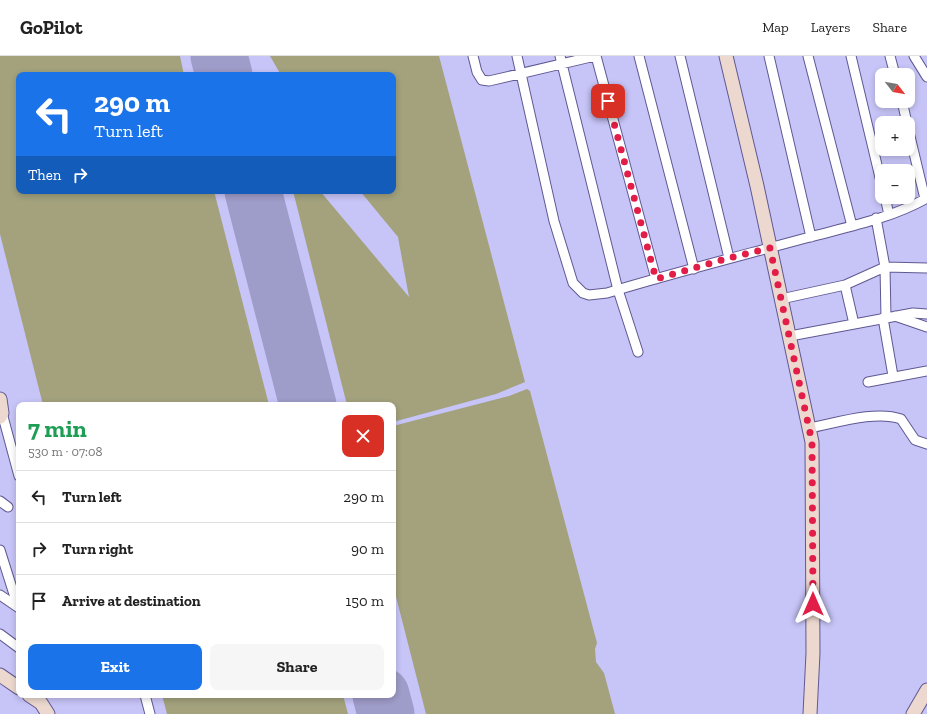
<!DOCTYPE html>
<meta charset="utf-8">
<style>
body{margin:0;font-family:"Zilla Slab",serif;background:#f6f6f6;color:#222;height:100vh;display:flex;flex-direction:column;font-size:15px;white-space:nowrap}
*{box-sizing:border-box;margin:0}
p{font-size:13px;color:#767676}
.icon{flex:none;width:22px;height:22px;fill:none;stroke:currentColor;stroke-width:2;stroke-linecap:round;stroke-linejoin:round}
.map{position:relative;flex:1;overflow:hidden}
.details{position:absolute;left:16px;top:346px;width:380px;height:296px;display:flex;flex-direction:column;background:#fff;border-radius:8px;box-shadow:0 2px 6px #0003}
.details>*{flex:none}
.guide{position:absolute;left:16px;top:16px;width:380px;height:122px;border-radius:8px;box-shadow:0 2px 6px #0003;background:#1a73e8;color:#fff;overflow:hidden}
.needle{width:26px;rotate:121deg}
.fabs{position:absolute;left:875px;top:12px;display:grid;gap:8px}
.fabs a{display:grid;place-items:center;width:40px;height:40px;border-radius:8px;background:#fff;box-shadow:0 2px 6px #0003;font-size:20px}
.pin{position:absolute;display:grid;place-items:center;width:34px;height:34px;color:#fff;margin:-17px;border-radius:8px;box-shadow:0 2px 6px #0006}
.me{position:absolute;width:44px;margin:-22px;rotate:0deg;stroke-linejoin:round;filter:drop-shadow(0 0 3px #0008)}
.turn{display:flex;align-items:center;gap:14px;height:84px;padding:0 12px;font-size:18px}
.turn .icon{width:52px;height:52px;stroke-width:2.5}
.turn b{display:block;font-size:28px;line-height:34px}
.then{display:flex;align-items:center;height:38px;padding:0 12px;background:#0003;gap:8px;font-size:15px}
.round{display:grid;place-items:center;flex:none;width:42px;height:42px;border-radius:8px;background:#f6f6f6}
.head{display:flex;align-items:center;justify-content:space-between;height:68px;padding:0 12px}
h1{font-size:24px;font-weight:700;line-height:30px;color:#1e9e55}
.button{display:flex;gap:8px;margin-top:auto;padding:8px 12px}
.button a{flex:1;height:46px;border-radius:8px;background:#1a73e8;color:#fff;font-size:16px;font-weight:700;line-height:46px;text-align:center}
.button a+a{background:#f6f6f6;color:#222}
ul{padding:0;list-style:none}
li{display:flex;align-items:center;gap:12px;height:52px;padding:0 12px;border-top:1px solid #e0e0e0}
li div{flex:1}
li b{display:block;font-size:15px}
li em{font-style:normal}
header{display:flex;align-items:center;gap:24px;box-sizing:border-box;height:56px;padding:0 20px;background:#fff;border-bottom:1px solid #e0e0e0}
header strong{font-size:19px}
nav{display:flex;gap:22px;margin-inline-start:auto;font-size:14px}
.map>svg:first-child{display:block}
.green{fill:#a3a27d}
.lines{fill:none;stroke-linecap:round;stroke-linejoin:round}
.runway{stroke:#9e9cc8;stroke-width:57}
.street-casing{stroke:#5f5992;stroke-width:11}
.secondary-casing{stroke:#5f5992;stroke-width:15}
.street{stroke:#fff;stroke-width:9}
.secondary{stroke:#ecd8ce;stroke-width:13}
.route{stroke:#e11d48;stroke-width:7;stroke-dasharray:0 12.6}
</style>
<header>
<strong>GoPilot</strong>
<nav><a>Map</a><a>Layers</a><a>Share</a></nav>
</header>
<div class="map">
<svg width="927" height="658" viewBox="0 0 927 658">
<rect width="100%" height="100%" fill="#c7c4f7"/>
<path class="green" d="M 0,0 L 180,0 L 184,19 L 19,19 L 19,135 L 214,135 L 269,349 L 43,349 L 0,178 Z
M 270,0 L 439,0 L 525,326 L 496,338 L 393,366 L 393,349 L 347,349 L 293,135 L 320,135 L 409,241 L 398,181 L 360,135 L 393,135 L 393,19 L 281,19 Z
M 527,333 L 530,335 L 597,587 L 595,593 L 596,606 L 604,617 L 615,658 L 426,658 L 393,529 L 393,370 L 509,340 Z
M 162,639 L 343,639 L 348,658 L 167,658 Z"/>
<g class="lines">
<path class="runway" d="M 219,0 L 224,19
M 253,135 L 308,349
M 381,639 L 386,658"/>
<g class="street-casing">
<path id="street" d="M 473,0 L 477,16 L 482,24 L 489,25 L 595,0
M 517,0 L 554,165 L 573,227 L 583,237 L 589,239 L 607,237 C 673,217 740,200 806,182 C 847,171 890,163 927,142
M 560,0 L 618,234 L 638,296
M 596,0 L 656,223
M 639,0 L 694,213
M 680,0 L 729,202
M 769,0 L 811,181
M 808,0 L 852,170
M 851,0 L 882,130
M 890,0 L 895,19
M 914,0 L 927,21
M 902,45 L 907,67
M 908,72 L 925,143
M 885,141 L 889,159
M 876,162 L 885,211 L 886,262
M 845,229 L 854,268
M 781,243 L 845,229 L 885,211 L 927,212
M 895,260 L 927,271
M 883,262 L 893,320
M 790,280 L 913,257 L 927,258
M 868,326 L 927,315
M 2,357 L 19,420
M 810,372 C 836,367 876,354 901,363 L 915,384 L 927,388
M 0,445 L 8,451
M 0,494 L 18,551
M 0,539 L 19,552
M 0,578 L 19,592
M 145,639 L 150,658"/>
</g>
<g class="secondary-casing">
<path id="secondary" d="M 726,0 L 757,130 L 812,386 L 813,597 L 810,658
M 0,343 L 2,357 L 0,361
M 0,619 L 19,632
M 29,639 L 41,647 L 48,658
M 913,658 L 927,634"/>
</g>
<use href="#street" class="street"/>
<use href="#secondary" class="secondary"/>
</g>
<g class="lines">
<path class="route" d="M 608,45 L 656,223 L 729,202 L 770,192 L 812,386 L 813,548"/>
</g>
</svg>
<div class="fabs">
<a><svg class="needle" viewBox="-14 -14 28 28"><path d="M0-13l5 13h-10z" fill="#e53935"/><path d="M0 13l5-13h-10z" fill="#767676"/></svg></a>
<a>+</a>
<a>−</a>
</div>
<div class="pin" style="left:608px;top:45px;background:#d93025"><svg class="icon" aria-label="arrive" viewBox="0 0 24 24"><path d="M6 21V4h12l-3 4 3 4H6"/></svg></div>
<svg class="me" style="left:813px;top:548px" viewBox="-20 -20 40 40"><path d="M0-17L14 15 0 8-14 15z" fill="#e11d48" stroke="#fff" stroke-width="4"/></svg>
<div class="guide">
<div class="turn"><svg class="icon" aria-label="left" viewBox="0 0 24 24"><path d="M17 20v-9H6M10 6l-5 5 5 5"/></svg><div><b>290 m</b>Turn left</div></div>
<div class="then">Then<svg class="icon" aria-label="right" viewBox="0 0 24 24"><path d="M7 20v-9h11M14 6l5 5-5 5"/></svg></div>
</div>
<section class="details">
<div class="head"><div><h1>7 min</h1><p>530 m · 07:08</p></div><a class="round" style="background:#d93025;color:#fff"><svg class="icon" aria-label="close" viewBox="0 0 24 24"><path d="M6 6l12 12M18 6L6 18"/></svg></a></div>
<ul>
<li><svg class="icon" aria-label="left" viewBox="0 0 24 24"><path d="M17 20v-9H6M10 6l-5 5 5 5"/></svg><div><b>Turn left</b></div><em>290 m</em></li>
<li><svg class="icon" aria-label="right" viewBox="0 0 24 24"><path d="M7 20v-9h11M14 6l5 5-5 5"/></svg><div><b>Turn right</b></div><em>90 m</em></li>
<li><svg class="icon" aria-label="arrive" viewBox="0 0 24 24"><path d="M6 21V4h12l-3 4 3 4H6"/></svg><div><b>Arrive at destination</b></div><em>150 m</em></li>
</ul>
<div class="button"><a>Exit</a><a>Share</a></div>
</section>
</div>
